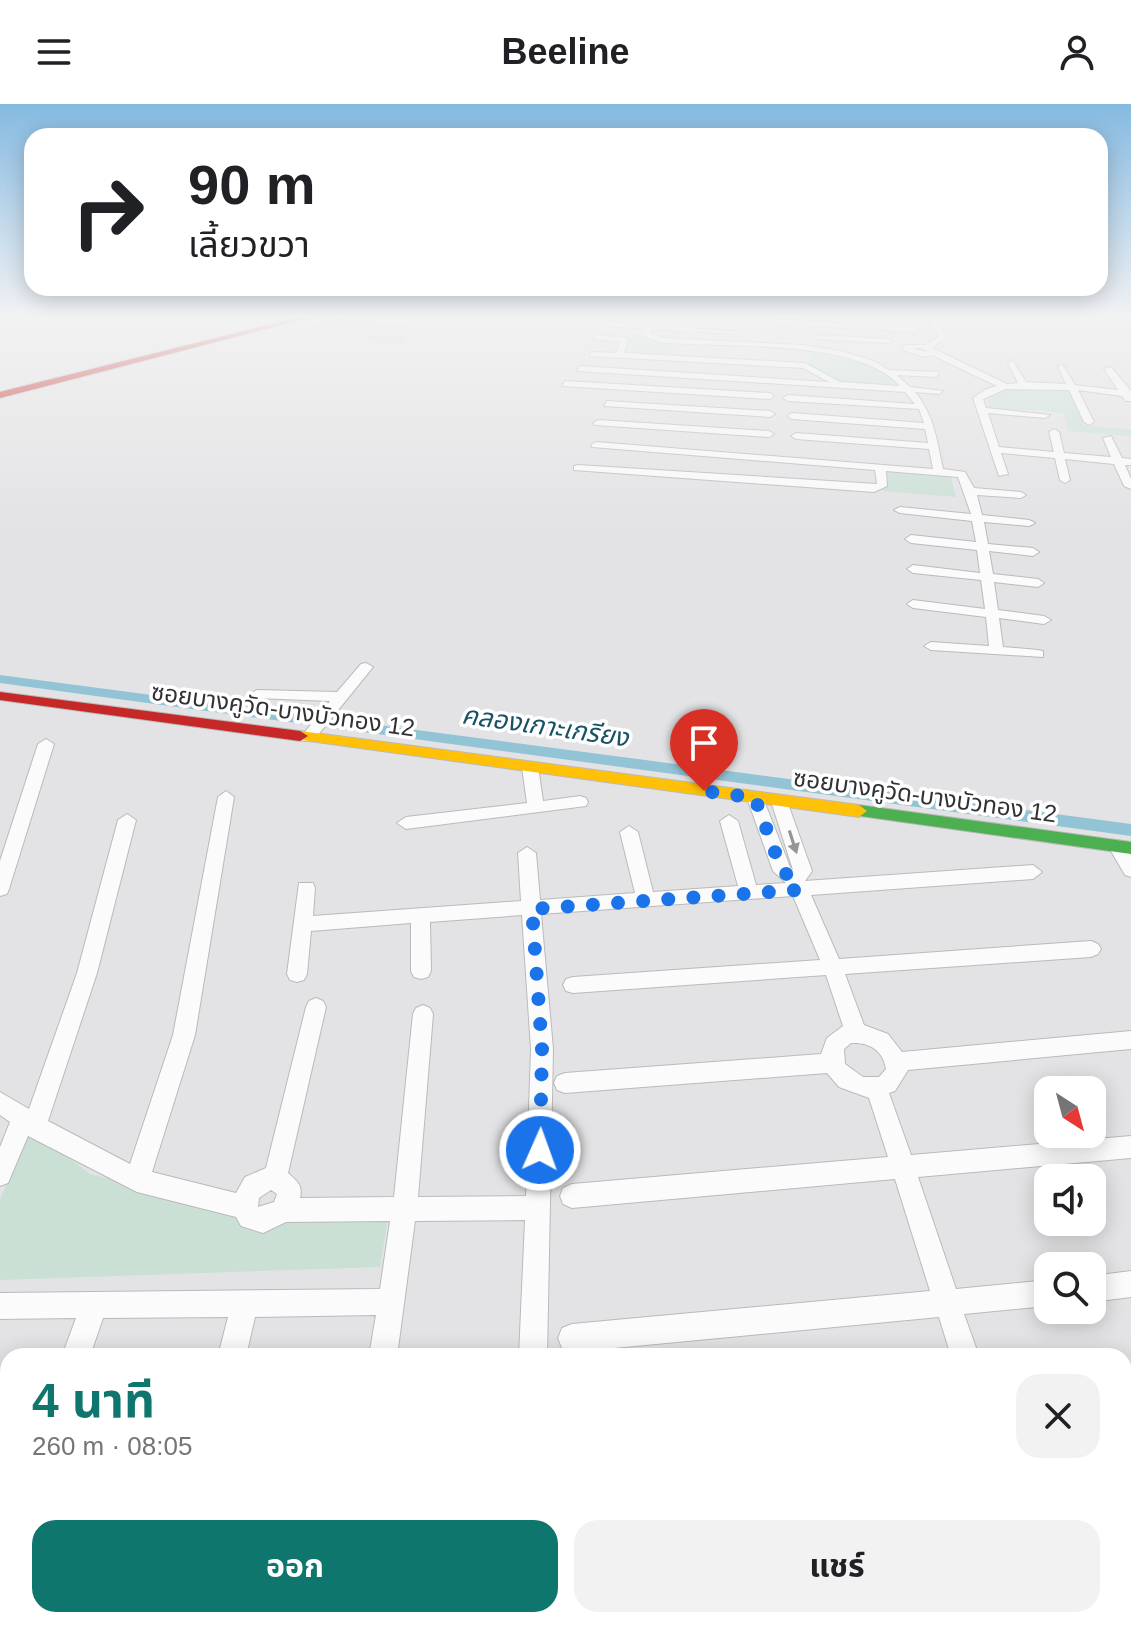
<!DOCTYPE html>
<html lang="th">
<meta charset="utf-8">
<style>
body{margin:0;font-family:Arial,"Noto Sans Thai",sans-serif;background:#f2f2f2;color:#202124;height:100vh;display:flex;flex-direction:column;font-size:30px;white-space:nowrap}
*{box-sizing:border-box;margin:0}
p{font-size:26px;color:#757577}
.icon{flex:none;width:44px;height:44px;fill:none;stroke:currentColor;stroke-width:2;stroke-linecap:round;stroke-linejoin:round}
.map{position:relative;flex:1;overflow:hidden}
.details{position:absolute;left:0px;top:1244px;width:1132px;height:280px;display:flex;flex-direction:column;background:#fff;border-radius:24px 24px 0 0;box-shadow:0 4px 20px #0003}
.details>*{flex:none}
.banner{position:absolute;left:24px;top:24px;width:1084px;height:168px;border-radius:24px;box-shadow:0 4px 20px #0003;background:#fff;color:#202124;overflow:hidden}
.needle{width:52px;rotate:144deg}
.fabs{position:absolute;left:1034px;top:972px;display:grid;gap:16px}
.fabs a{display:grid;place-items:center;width:72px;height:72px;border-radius:16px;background:#fff;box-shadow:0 4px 20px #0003;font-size:40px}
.pin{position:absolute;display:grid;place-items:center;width:68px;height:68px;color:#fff;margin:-82px -34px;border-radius:50% 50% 50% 0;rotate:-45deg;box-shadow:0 0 8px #0007}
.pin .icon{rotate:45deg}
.me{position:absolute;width:88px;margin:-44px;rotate:2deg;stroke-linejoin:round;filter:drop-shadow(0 0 6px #0008)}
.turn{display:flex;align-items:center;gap:28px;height:168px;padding:0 32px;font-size:36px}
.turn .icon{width:104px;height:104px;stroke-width:2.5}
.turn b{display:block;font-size:56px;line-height:68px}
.round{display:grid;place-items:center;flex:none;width:84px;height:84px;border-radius:24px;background:#f2f2f2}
.headline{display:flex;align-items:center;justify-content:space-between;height:136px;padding:0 32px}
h1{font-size:48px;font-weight:700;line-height:60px;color:#0f766e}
.primary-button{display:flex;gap:16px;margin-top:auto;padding:16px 32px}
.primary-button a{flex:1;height:92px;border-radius:24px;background:#0f766e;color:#fff;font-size:32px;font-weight:700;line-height:92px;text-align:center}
.primary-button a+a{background:#f2f2f2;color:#202124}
header{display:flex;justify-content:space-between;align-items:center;height:104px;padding:0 32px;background:#fff;font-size:36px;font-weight:700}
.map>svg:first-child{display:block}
.built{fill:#d4d4db}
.green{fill:#cae0d5}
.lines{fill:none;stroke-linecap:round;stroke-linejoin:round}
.canal{fill:#92c4d6;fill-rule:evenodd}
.street-casing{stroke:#bababc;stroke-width:2}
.fast-casing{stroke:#bababc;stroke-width:2}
.slow-casing{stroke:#bababc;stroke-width:2}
.jam-casing{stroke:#bababc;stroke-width:2}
.street{fill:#fbfbfb;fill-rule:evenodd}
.fast{fill:#4caf50;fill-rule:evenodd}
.slow{fill:#ffc107;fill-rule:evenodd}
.jam{fill:#c62828;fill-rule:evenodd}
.oneway{fill:#969698}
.route{stroke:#1a73e8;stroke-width:14;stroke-dasharray:0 25.2}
.labels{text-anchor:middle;stroke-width:7;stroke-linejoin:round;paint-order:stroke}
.street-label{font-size:24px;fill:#323234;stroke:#fff}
.water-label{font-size:26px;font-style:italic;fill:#185265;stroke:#fff}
</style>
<header><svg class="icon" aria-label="menu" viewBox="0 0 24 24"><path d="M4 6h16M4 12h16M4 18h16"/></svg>Beeline<svg class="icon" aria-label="person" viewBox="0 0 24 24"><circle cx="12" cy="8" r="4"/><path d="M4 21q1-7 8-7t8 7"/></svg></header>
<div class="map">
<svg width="1131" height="1524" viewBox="0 0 1131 1524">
<rect width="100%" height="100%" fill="#e3e3e5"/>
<path class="built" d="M 336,214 L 407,221 L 411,225 L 404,240 L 300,225 Z"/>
<path class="green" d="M 625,227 L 679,241 L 675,254 L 621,250 Z
M 811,246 L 879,262 L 906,282 L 836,279 L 801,260 L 809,260 Z
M 1008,284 L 1071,287 L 1084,321 L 1131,326 L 1131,332 L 1068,327 L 1064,310 C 1051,305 1008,307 989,305 L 987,291 Z
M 881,365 L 950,370 L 956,393 L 883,387 Z
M 26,1031 L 64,1050 L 90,1070 L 237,1106 L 390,1103 L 380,1163 L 0,1176 L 0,1096 Z"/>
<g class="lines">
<path class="canal" d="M 0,571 L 1131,720 L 1131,732 L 0,579 Z"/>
<g class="street-casing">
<path id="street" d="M 644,212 L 652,212 L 651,221 L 740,228 L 736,230 L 650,225 L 650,229 L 662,234 L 802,241 L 841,247 L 874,257 L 889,266 L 939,268 L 936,273 L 897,271 L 910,283 L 943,287 L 939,290 L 915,288 C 934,311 937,336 943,365 L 965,368 L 974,384 L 1021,388 L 1026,391 L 1021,394 L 977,391 L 982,411 L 1029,416 L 1035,419 L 1029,422 L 984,418 L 988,440 L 1033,444 L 1039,448 L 1033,452 L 989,447 L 993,470 L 1038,475 L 1044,479 L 1038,483 L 994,478 L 998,506 L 1044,512 L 1051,516 L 1044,520 L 999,514 L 1003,543 L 1038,546 L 1043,547 L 1043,553 L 931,546 L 924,542 L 931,538 L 989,542 L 986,513 L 913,504 L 907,500 L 913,496 L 985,505 L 981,476 L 913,469 L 907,465 L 913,461 L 980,469 L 977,446 L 911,439 L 905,435 L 911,431 L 976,438 L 972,417 L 900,409 L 894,406 L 900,403 L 971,410 L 958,373 L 886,367 L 887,382 L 874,388 L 574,366 L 574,362 L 578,361 L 877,380 L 875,366 L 592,343 L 591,341 L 596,338 L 933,365 L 929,345 L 796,335 L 791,332 L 796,329 L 928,339 L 925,325 L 792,315 L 787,312 L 792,309 L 924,319 L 919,305 L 788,297 L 783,294 L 788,291 L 915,300 L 905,288 L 577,267 L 580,262 L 829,278 L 803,264 L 589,252 L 592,248 L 616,249 L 620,238 L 594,235 L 597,231 L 628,234 L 624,249 L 805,259 L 840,278 L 900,282 C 856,233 723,245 660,238 L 643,232 L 643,225 L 591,220 L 595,218 L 643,220 Z
M 926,212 L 934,212 L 946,234 L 932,244 L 1007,280 L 1018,279 L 1008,259 L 1012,256 L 1026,278 L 1066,280 L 1058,263 L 1062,260 L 1075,281 L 1118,286 L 1104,265 L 1111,263 L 1131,287 L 1131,297 L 1126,297 L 1122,292 L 1078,286 L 1094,318 L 1089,321 L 1084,318 L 1069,286 L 1006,285 L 983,295 L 986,304 L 1050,311 L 1045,314 L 988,309 L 999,343 L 1054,348 L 1049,328 L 1054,325 L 1059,328 L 1064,349 L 1111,353 L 1103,334 L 1111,332 L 1122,354 L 1131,355 L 1131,361 L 1125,361 L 1131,375 L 1131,385 L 1124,382 L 1114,360 L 1065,355 L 1070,376 L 1065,379 L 1060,376 L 1055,354 L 1001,349 L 1008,370 L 999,372 L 973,294 L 986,285 L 997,282 L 932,251 L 925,253 L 902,246 L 905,241 L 926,241 L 938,233 ZM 921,244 L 928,248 L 912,245 Z
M 755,214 L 916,224 L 920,226 L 916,228 L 752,218 Z
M 818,231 L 888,235 L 892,237 L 888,239 L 815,235 Z
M 565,277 L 770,289 L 774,292 L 770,295 L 562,282 Z
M 607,297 L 770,307 L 775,310 L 770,313 L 604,302 Z
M 598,316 L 769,327 L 774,330 L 769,333 L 595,321 L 593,319 Z
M 366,559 L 373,563 L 313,637 L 303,637 L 300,634 L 330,597 L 257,594 L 250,590 L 257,586 L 337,588 L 361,560 Z
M 46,635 L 54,640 L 9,785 L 7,790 L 0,792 L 0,757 L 38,640 Z
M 530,658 L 538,663 L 543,697 L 580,692 L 586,694 L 588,698 L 586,702 L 406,725 L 397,719 L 406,713 L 527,699 L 522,663 Z
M 226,687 L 234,693 L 195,931 L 152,1068 L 236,1089 L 245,1073 L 266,1064 L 306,903 L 309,897 L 316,894 L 323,897 L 326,903 L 288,1069 C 297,1077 303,1081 300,1094 L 394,1093 L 413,910 L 416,904 L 423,901 L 430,904 L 433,910 L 418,1093 L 526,1092 L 531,945 L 522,811 L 430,818 L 431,867 L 428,873 L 421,875 L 414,873 L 411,867 L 411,819 L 311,827 L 307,870 L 304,876 L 297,878 L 290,876 L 287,870 L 299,779 L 313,779 L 315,784 L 313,812 L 521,797 L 518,749 L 527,743 L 536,749 L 540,796 L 635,789 L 620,728 L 629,722 L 638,728 L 653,788 L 738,782 L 720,717 L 729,711 L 738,717 L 756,781 L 786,779 L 773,767 L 747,694 L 755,688 L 763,694 L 790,763 L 793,766 L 771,697 L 779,691 L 787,697 L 812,767 L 805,777 L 1033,761 L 1042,768 L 1033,775 L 811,791 L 839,855 L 1091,837 L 1098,840 L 1101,845 L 1098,850 L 1091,853 L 845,870 L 864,921 L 888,930 L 902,948 L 1131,927 L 1131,945 L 908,966 L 895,987 L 889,989 L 911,1051 L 1131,1032 L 1131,1054 L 918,1073 L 956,1185 L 1048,1176 L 1048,1202 L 964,1210 L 979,1252 L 951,1252 L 939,1213 L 572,1248 L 562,1244 L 558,1234 L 562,1224 L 572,1220 L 930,1187 L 895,1075 L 572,1104 L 563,1100 L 560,1092 L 563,1084 L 572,1080 L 888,1053 L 869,994 L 839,983 L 827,969 L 565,989 L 557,986 L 554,979 L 557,972 L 565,969 L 821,950 L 827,934 L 843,922 L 826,871 L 573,889 L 566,887 L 563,881 L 566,875 L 573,873 L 820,856 L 793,792 L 541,810 L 553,945 L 547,1252 L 519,1252 L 525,1116 L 415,1117 L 397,1252 L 369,1252 L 376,1211 L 255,1213 L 246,1252 L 218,1252 L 228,1213 L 103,1214 L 90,1252 L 62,1252 L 76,1214 L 0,1215 L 0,1189 L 380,1185 L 390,1117 L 286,1118 L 263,1129 L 241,1122 L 236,1113 L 137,1088 L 28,1032 L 8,1079 L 0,1082 L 0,1043 L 10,1018 L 0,1011 L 0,988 L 29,1005 L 77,869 L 118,716 L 127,710 L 136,716 L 97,869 L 48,1017 L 130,1060 L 173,931 L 218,693 ZM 851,939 C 869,938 883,946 886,965 L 879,973 L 863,973 L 845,960 L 844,945 ZM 271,1086 L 277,1090 L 274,1098 L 258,1103 L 259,1094 Z
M 1117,736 L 1123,738 L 1131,751 L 1131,773 L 1125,771 L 1108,742 Z
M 1131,1167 L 1131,1193 L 1092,1198 L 1092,1172 Z
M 1131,1338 L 1131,1368 L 1124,1369 L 1124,1339 Z
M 8,1429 L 8,1479 L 0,1483 L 0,1433 Z
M 152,1516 L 184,1516 L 182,1524 L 150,1524 Z
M 396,1516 L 428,1516 L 429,1524 L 397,1524 Z
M 577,1516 L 609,1516 L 612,1524 L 580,1524 Z
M 1035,1516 L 1067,1516 L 1070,1524 L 1038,1524 Z"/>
</g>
<g class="fast-casing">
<path id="fast" d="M 859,701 L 1131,738 L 1131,750 L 853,711 L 851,707 L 853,703 Z"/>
</g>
<g class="slow-casing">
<path id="slow" d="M 300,627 L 859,701 L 867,707 L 859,713 L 295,635 L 292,632 L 295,629 Z"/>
</g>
<g class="jam-casing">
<path id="jam" d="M 304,212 L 316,212 L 0,294 L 0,288 Z
M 0,588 L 300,627 L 308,632 L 300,637 L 0,596 Z"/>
</g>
<use href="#street" class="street"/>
<use href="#fast" class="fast"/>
<use href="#slow" class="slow"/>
<use href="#jam" class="jam"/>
</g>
<defs><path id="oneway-solid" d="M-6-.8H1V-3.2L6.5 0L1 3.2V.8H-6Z" transform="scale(2)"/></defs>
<use class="oneway" href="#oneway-solid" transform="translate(793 738) rotate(72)"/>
<linearGradient id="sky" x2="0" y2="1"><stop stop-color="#85bae1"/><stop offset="0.5" stop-color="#f2f2f3"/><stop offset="1" stop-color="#f2f2f3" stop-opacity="0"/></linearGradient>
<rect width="1131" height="425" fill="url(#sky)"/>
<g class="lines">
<path class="route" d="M 540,1046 L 542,945 L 532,805 L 798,786 L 795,776 L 782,767 L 755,694 L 704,687"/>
</g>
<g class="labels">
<g class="street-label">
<text transform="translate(283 606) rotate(8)" y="8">ซอยบางคูวัด-บางบัวทอง 12</text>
<text transform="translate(925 692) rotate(8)" y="8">ซอยบางคูวัด-บางบัวทอง 12</text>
</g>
<g class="water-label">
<text transform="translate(545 622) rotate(8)" y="9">คลองเกาะเกรียง</text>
</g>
</g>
</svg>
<div class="fabs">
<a><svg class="needle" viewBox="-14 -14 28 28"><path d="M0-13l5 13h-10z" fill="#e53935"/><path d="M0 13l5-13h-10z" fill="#757577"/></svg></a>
<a><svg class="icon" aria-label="sound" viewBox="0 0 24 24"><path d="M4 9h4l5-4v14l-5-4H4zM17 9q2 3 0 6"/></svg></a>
<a><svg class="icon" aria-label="search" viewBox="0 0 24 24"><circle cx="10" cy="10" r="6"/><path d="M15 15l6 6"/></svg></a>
</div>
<div class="pin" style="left:704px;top:687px;background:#d93025"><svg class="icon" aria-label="arrive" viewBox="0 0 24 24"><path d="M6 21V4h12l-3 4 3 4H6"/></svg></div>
<svg class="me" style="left:540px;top:1046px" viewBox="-20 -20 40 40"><circle r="17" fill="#1a73e8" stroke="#fff" stroke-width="3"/><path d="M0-11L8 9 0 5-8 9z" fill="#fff"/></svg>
<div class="banner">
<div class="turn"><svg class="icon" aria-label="right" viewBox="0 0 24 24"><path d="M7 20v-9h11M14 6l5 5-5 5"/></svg><div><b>90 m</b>เลี้ยวขวา</div></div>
</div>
<section class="details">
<div class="headline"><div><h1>4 นาที</h1><p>260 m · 08:05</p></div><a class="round"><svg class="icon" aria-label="close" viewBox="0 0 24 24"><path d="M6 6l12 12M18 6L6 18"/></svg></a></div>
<div class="primary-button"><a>ออก</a><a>แชร์</a></div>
</section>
</div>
